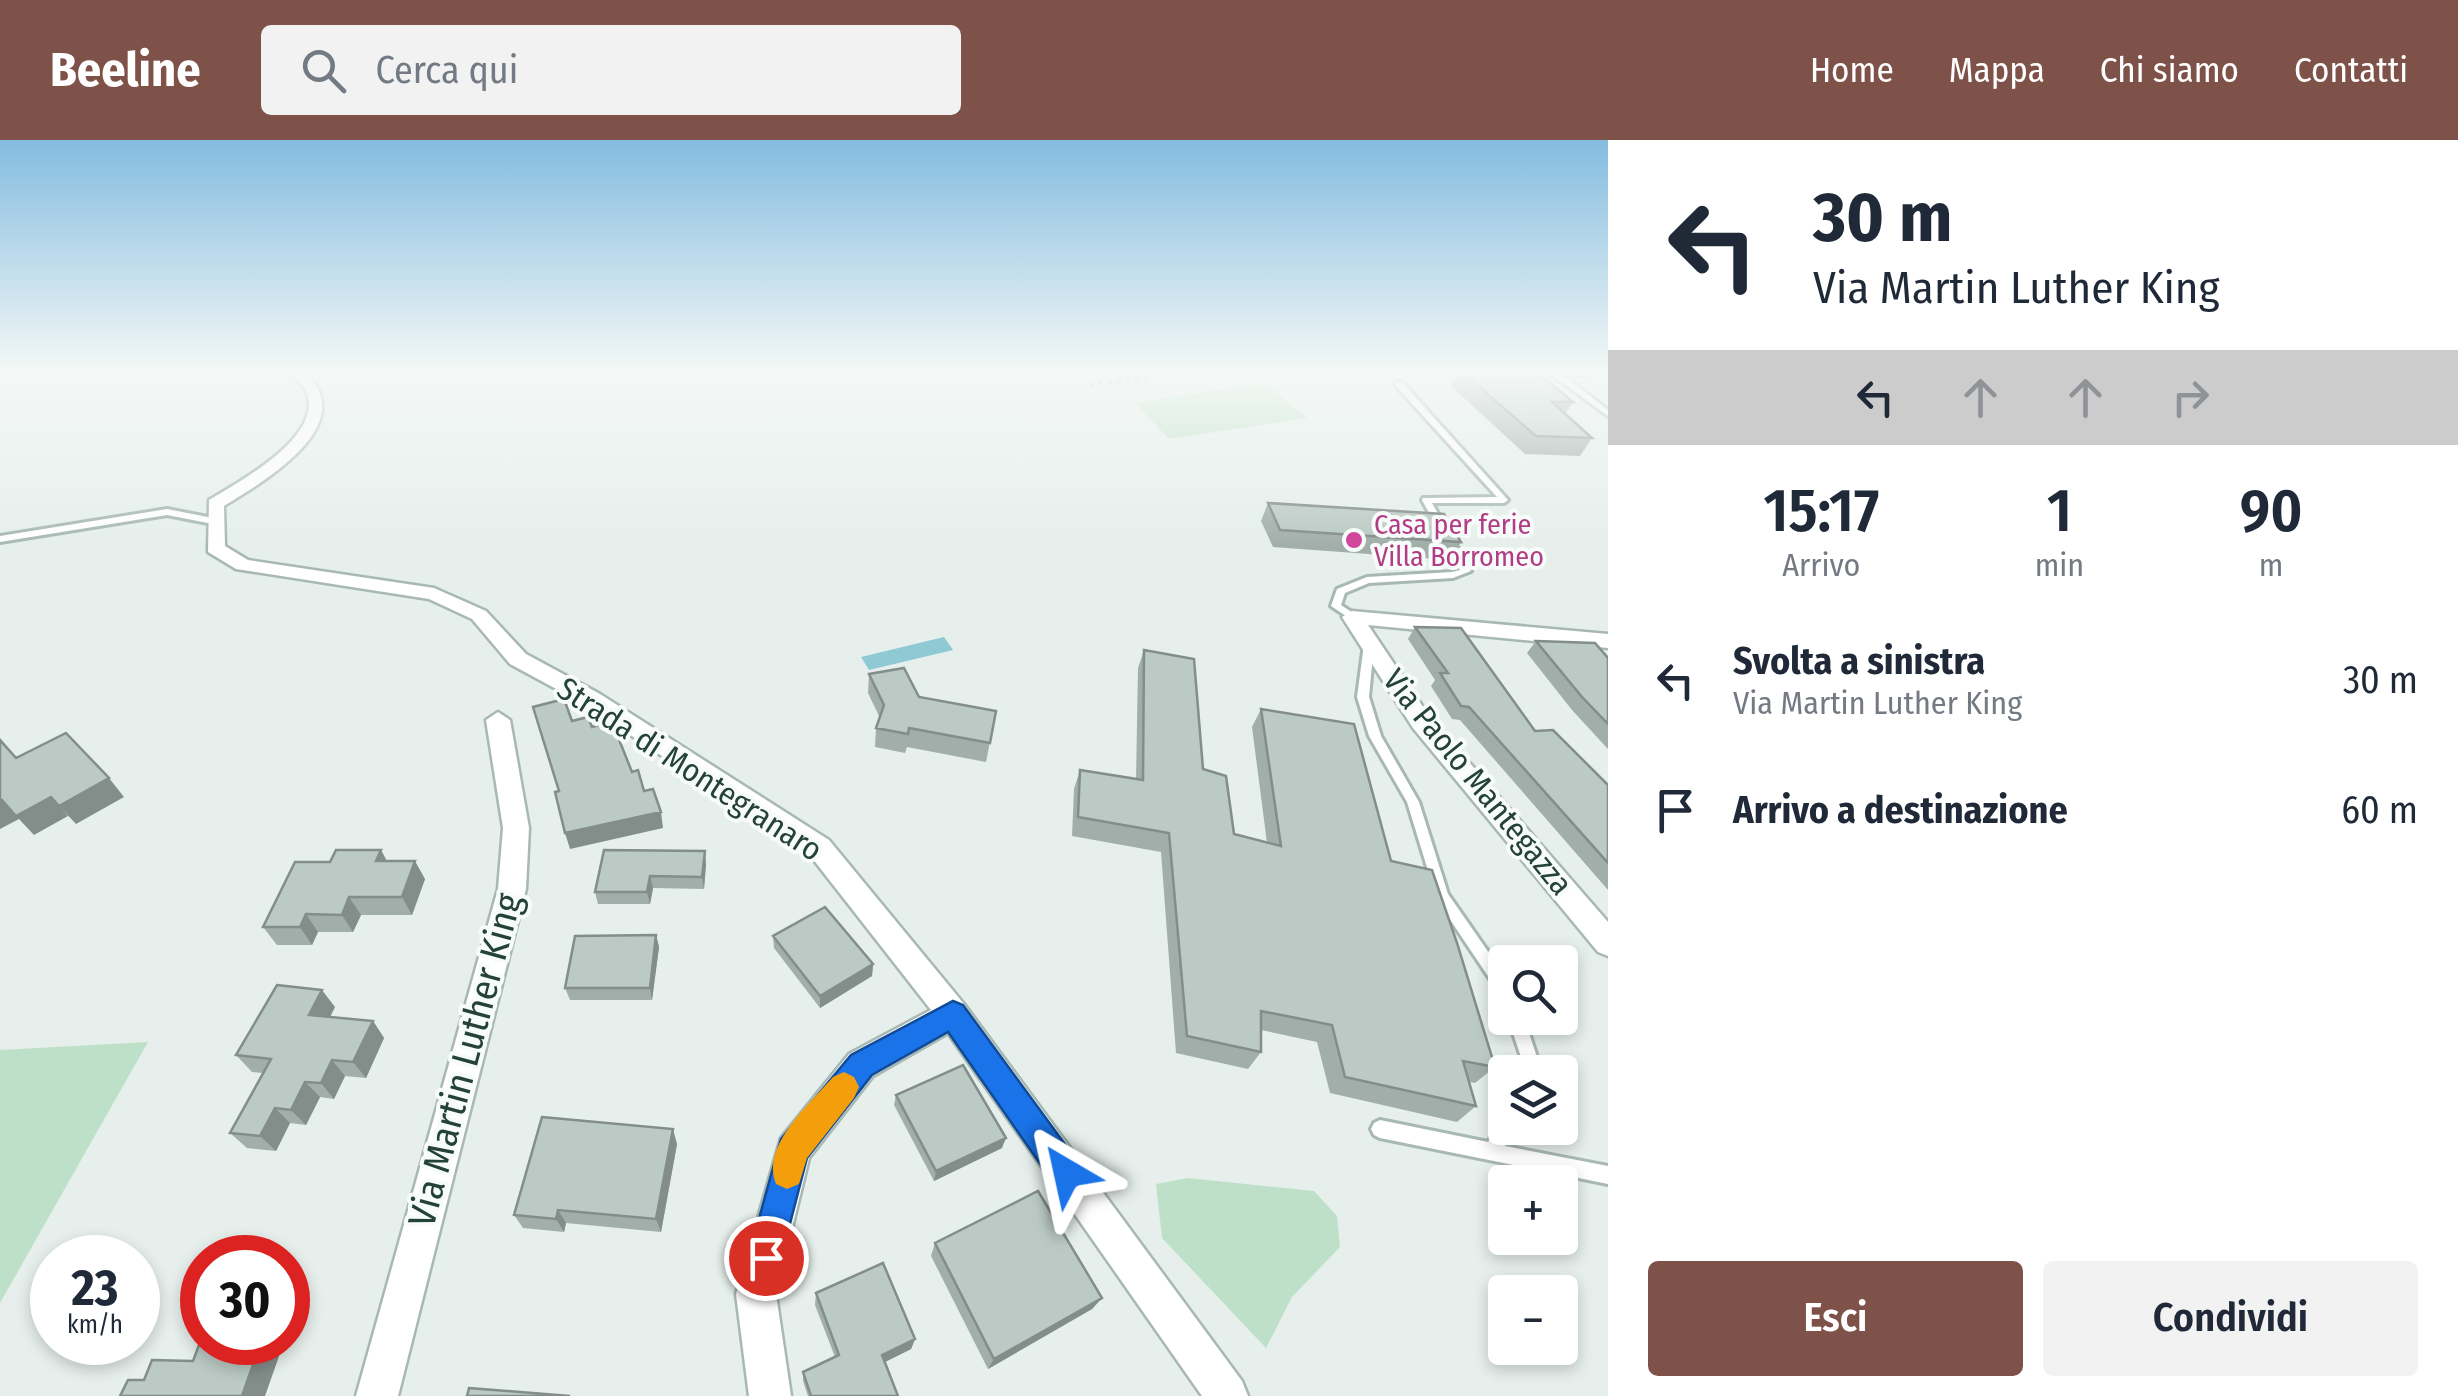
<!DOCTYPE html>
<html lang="it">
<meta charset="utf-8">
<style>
body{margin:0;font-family:"Fira Sans Condensed",sans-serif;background:#f2f2f3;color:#1f2937;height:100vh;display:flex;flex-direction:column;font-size:38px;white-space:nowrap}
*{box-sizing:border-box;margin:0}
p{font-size:32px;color:#747a83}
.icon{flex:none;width:55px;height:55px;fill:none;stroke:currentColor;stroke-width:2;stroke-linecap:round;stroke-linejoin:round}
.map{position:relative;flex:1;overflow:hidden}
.side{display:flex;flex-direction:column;background:#fff;width:850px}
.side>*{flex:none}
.guide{background:#fff;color:#1f2937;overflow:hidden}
.buttons{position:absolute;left:1488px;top:805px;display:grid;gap:20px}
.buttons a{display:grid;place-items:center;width:90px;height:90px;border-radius:10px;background:#fff;box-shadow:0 5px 15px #0003;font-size:50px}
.speed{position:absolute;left:30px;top:1095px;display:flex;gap:20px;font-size:50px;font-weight:700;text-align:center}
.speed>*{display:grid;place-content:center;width:130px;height:130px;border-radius:50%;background:#fff;box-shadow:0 5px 15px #0003;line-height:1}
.speed small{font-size:25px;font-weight:400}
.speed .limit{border:15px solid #d22;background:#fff;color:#111}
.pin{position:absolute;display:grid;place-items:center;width:85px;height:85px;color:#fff;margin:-42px;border:5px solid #fff;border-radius:50%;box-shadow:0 2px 10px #0007}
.me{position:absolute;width:110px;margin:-55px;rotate:324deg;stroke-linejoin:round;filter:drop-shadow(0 0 8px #0008)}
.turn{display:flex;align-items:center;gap:35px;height:210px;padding:0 40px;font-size:45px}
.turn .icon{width:130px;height:130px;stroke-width:2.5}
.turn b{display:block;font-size:70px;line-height:85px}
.lanes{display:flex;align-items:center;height:95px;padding:0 40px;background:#0003;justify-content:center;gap:50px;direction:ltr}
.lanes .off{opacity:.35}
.eta{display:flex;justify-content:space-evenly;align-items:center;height:170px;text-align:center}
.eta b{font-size:60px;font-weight:600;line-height:70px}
.button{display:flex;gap:20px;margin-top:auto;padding:20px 40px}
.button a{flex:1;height:115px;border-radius:10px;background:#7f5249;color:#fff;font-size:40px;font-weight:600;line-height:115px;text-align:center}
.button a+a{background:#f2f2f3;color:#1f2937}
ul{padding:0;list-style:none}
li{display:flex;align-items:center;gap:30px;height:130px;padding:0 40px}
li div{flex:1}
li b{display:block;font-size:38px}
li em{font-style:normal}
header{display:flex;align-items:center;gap:60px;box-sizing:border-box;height:140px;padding:0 50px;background:#7f5249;color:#fff}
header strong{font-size:48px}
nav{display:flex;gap:55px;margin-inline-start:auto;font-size:35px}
.search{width:700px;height:90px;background:#f2f2f3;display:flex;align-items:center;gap:25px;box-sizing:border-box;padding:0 35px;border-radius:10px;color:#747a83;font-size:38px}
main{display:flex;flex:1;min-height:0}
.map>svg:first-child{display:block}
.green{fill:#bfe0c8}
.water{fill:#8ec9d4}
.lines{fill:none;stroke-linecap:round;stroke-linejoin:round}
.service-casing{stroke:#a8b8b2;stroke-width:6}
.minor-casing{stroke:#a8b8b2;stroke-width:5}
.path{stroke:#86b3a5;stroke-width:4;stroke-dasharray:4 5;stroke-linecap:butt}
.service{fill:#fff;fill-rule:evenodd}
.minor{fill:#fff;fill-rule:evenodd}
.wall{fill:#a1aea9}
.shaded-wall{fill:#838d89}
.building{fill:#bbcac4;stroke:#838d89;stroke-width:2.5}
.route{fill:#1a73e8;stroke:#114b97;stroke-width:2.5}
.slow{fill:#f59e0b}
.hotel-dot{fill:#d1479c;stroke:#f7fbf9;stroke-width:4}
.labels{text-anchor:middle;stroke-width:8;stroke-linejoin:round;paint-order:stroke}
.far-hotel-label{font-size:28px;fill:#b23c85;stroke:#f7fbf9;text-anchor:start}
.street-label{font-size:32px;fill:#24423a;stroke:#f7fbf9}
.near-street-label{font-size:38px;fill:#24423a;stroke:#f7fbf9}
</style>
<header>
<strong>Beeline</strong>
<div class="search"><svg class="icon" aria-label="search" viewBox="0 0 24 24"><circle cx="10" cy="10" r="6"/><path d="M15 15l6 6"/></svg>Cerca qui</div>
<nav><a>Home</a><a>Mappa</a><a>Chi siamo</a><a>Contatti</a></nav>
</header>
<main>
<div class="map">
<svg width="1608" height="1256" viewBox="0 0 1608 1256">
<rect width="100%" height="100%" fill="#e6efeb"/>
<path class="green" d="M 1265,243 L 1307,278 L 1169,299 L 1135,263 Z
M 148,902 L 0,1163 L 0,910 Z
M 1188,1038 L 1314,1051 L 1337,1076 L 1340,1107 L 1292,1157 L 1266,1208 L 1162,1098 L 1156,1044 Z"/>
<path class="water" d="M 944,497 L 953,510 L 869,530 L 861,517 Z"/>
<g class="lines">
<g class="service-casing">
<path id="service" d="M 1430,230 L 1467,230 L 1468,231 L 1464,233 L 1434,232 Z
M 1551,230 L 1557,230 L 1608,270 L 1608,276 L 1551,234 Z
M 1396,242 L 1402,242 L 1508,360 L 1504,363 L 1432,363 L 1471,431 L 1453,438 L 1369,443 L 1345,453 L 1341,465 L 1356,475 L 1356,479 L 1352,480 L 1331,466 L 1337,449 L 1367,437 L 1452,432 L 1460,430 L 1422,360 L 1423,358 L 1497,357 L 1396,246 Z
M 167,369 L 218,379 L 223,382 L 218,385 L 167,375 L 0,402 L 0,396 Z
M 1369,501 L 1374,504 L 1369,557 L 1381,596 L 1419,662 L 1448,754 L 1505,836 L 1505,856 L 1500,854 L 1437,760 L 1407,662 L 1369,596 L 1357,557 L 1364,504 Z
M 1508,878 L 1524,878 L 1542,932 L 1526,932 Z
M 1380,980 L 1488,1002 L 1500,982 L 1505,980 L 1505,988 L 1515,988 L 1505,1006 L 1608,1026 L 1608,1044 L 1380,998 L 1374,995 L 1371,989 L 1374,983 Z"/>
</g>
<g class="minor-casing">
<path id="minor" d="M 287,230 L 302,230 C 365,282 265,341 224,366 L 225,406 L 248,420 L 434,448 L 486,471 L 526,514 L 600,554 L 829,700 L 964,864 L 1242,1241 L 1248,1256 L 1202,1256 L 948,893 L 873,936 L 809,1018 L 776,1154 L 791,1256 L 749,1256 L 736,1154 L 781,998 L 849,914 L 931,870 L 809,714 L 584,564 L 510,524 L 472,479 L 429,459 L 236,429 L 208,412 L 209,360 C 239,342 331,293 304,247 C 300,241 292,235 287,230 Z
M 1456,230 L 1608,230 L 1608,235 L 1478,238 Z
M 1352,471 L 1608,494 L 1608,508 L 1368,485 L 1429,576 L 1608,782 L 1608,816 L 1598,812 L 1413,588 L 1342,477 Z
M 498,572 L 510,580 L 529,688 L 526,749 L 398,1256 L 356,1256 L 498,749 L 503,688 L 486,580 Z"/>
</g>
<path class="path" d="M 1090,245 L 1197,230"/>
<use href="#service" class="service"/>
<use href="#minor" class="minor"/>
</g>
<path class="wall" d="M 1460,230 L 1573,262 L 1565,274 L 1592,298 L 1580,316 L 1525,314 L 1451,246 Z
M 1268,363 L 1461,402 L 1450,420 L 1273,407 L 1261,381 Z
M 1415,487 L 1535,591 L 1608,645 L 1608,750 L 1460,580 L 1452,579 L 1431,546 L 1435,540 L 1408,499 Z
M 1536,501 L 1608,518 L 1608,609 L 1572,570 L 1527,513 Z
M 1144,510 L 1234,694 L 1267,703 L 1252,587 L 1261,569 L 1391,721 L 1495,927 L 1475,943 L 1469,942 L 1476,966 L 1457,982 L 1330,953 L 1317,902 L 1261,890 L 1261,912 L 1248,929 L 1176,913 L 1161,712 L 1072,696 L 1074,649 L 1080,630 L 1136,639 L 1138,528 Z
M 869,534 L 919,557 L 996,571 L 986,622 L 907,607 L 905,613 L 875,607 L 876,588 L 880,578 L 868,553 Z
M 381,710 L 387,721 L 425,739 L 412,775 L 361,775 L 353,792 L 318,792 L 312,805 L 277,805 L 263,787 L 330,722 Z
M 604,710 L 706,724 L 704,749 L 653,748 L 650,764 L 598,764 L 595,752 Z
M 656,795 L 659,807 L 652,860 L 570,860 L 565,848 Z
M 773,796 L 873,824 L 872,836 L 820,868 L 774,808 Z
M 335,867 L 330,877 L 373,881 L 384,898 L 366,938 L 345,936 L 334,959 L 320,957 L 306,985 L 290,983 L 276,1011 L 247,1008 L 230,993 L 263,933 L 252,932 L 236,915 Z
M 896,955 L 1002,1008 L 934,1041 L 894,965 Z
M 677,1004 L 661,1092 L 566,1083 L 564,1092 L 523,1088 L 514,1075 Z
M 935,1103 L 1102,1158 L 1092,1169 L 988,1229 L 931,1116 Z
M 816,1153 L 915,1199 L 911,1209 L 885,1222 L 898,1256 L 808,1256 L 803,1241 L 803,1232 L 835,1217 L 815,1165 Z"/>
<path class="shaded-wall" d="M 109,638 L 124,657 L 76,684 L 59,666 Z
M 51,657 L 68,676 L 34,695 L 19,679 L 0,689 L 0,661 Z
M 661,672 L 663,688 L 570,709 L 565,693 Z
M 381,710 L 390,728 L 376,721 Z
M 705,711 L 706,724 L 704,749 L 702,737 Z
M 415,721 L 425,739 L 412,775 L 402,757 Z
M 650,736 L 653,748 L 650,764 L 647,752 Z
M 349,757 L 361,775 L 353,792 L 342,775 Z
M 306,774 L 318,792 L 312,805 L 300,787 Z
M 656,795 L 659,807 L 652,860 L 650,848 Z
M 873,824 L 872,836 L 820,868 L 820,856 Z
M 322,850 L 335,867 L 322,892 L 309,875 Z
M 373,881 L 384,898 L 366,938 L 353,922 Z
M 332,920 L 345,936 L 334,959 L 321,943 Z
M 305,942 L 320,957 L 306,985 L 291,970 Z
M 275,968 L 290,983 L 276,1011 L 260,996 Z
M 673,989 L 677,1004 L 661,1092 L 656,1079 Z
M 1006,998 L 1002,1008 L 934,1041 L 936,1031 Z
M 558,1070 L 566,1083 L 564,1092 L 556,1079 Z
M 1102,1158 L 1092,1169 L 988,1229 L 994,1219 Z
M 915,1199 L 911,1209 L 879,1225 L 882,1215 Z
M 261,1202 L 284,1202 L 265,1256 L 242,1256 Z"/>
<path class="building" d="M 1460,230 L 1537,232 L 1573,262 L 1552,262 L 1592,298 L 1536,296 Z
M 1268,363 L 1444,374 L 1461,402 L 1280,390 Z
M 1415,487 L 1461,488 L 1535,591 L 1553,590 L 1608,645 L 1608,723 L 1469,567 L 1461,566 L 1440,533 L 1448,533 Z
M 1536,501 L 1595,503 L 1608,518 L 1608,584 L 1582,557 Z
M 1144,510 L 1194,519 L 1203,629 L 1226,636 L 1234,694 L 1281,706 L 1261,569 L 1354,584 L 1391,721 L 1432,730 L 1457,803 L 1495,927 L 1463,921 L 1476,966 L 1345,937 L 1332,885 L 1261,871 L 1261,912 L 1187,896 L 1169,693 L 1078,677 L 1080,630 L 1143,640 Z
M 904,528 L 919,557 L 996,571 L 990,603 L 909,588 L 908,594 L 876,588 L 884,565 L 869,534 Z
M 564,559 L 572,581 L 588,577 L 592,587 L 612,582 L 632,632 L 638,630 L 644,651 L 653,649 L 661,672 L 565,693 L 555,652 L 559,651 L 533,567 Z
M 66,593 L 109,638 L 59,666 L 51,657 L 16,676 L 2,660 L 0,661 L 0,600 L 16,618 Z
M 336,710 L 381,710 L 376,721 L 415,721 L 402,757 L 349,757 L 342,775 L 306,774 L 300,787 L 263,787 L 295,722 L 330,722 Z
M 604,710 L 705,711 L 702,737 L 650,736 L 647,752 L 595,752 Z
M 825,767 L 873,824 L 820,856 L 773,796 Z
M 656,795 L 650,848 L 565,848 L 575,796 Z
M 277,845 L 322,850 L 309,875 L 373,881 L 353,922 L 332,920 L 321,943 L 305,942 L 291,970 L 275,968 L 260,996 L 230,993 L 271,919 L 236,915 Z
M 963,925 L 1006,998 L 936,1031 L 896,955 Z
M 542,977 L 673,989 L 656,1079 L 558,1070 L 556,1079 L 514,1075 Z
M 1038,1051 L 1102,1158 L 994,1219 L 935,1103 Z
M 883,1123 L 915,1199 L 882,1215 L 898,1256 L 811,1256 L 803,1232 L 839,1215 L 816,1153 Z
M 202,1197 L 202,1202 L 261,1202 L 242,1256 L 120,1256 L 128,1240 L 144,1240 L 152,1220 L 193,1221 Z
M 469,1248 L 570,1256 L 467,1256 Z"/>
<linearGradient id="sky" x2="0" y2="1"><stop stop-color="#84bce0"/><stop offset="0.57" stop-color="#f4f8f6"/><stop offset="1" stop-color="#f4f8f6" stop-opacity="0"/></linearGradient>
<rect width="1608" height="406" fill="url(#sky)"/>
<path class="route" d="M 953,861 L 963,865 L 1078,1022 L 1083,1033 L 1078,1045 L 1067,1050 L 1055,1045 L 948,892 L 872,935 L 807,1018 L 778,1130 L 766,1135 L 753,1130 L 748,1118 L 781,999 L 851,915 Z"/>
<path class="slow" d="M 844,932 L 854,937 L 859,947 L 854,958 L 807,1018 L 799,1044 L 787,1049 L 776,1044 C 760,1006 810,964 833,937 Z"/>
<circle class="hotel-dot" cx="1354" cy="400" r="10"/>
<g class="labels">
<g class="far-hotel-label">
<text x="1374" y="394">Casa per ferie<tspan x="1374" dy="32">Villa Borromeo</tspan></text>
</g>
<g class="street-label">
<text transform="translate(690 629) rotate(33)" y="11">Strada di Montegranaro</text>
<text transform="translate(1478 642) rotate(51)" y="11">Via Paolo Mantegazza</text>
</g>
<g class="near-street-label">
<text transform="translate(465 920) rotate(-75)" y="13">Via Martin Luther King</text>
</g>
</g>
</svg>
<div class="buttons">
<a><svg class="icon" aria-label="search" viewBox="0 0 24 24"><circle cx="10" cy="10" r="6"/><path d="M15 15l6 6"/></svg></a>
<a><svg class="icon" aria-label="layers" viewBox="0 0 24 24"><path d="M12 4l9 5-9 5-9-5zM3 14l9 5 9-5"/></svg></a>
<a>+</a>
<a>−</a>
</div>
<div class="speed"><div>23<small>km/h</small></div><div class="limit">30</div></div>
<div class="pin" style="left:766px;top:1118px;background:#d93025"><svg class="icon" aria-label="arrive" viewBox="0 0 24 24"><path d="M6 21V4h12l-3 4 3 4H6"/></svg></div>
<svg class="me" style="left:1067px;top:1033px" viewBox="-20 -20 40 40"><path d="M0-17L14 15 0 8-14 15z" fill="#1a73e8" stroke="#fff" stroke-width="4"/></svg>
</div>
<section class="side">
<div class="guide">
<div class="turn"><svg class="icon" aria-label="left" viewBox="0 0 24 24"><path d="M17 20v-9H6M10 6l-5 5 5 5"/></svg><div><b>30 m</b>Via Martin Luther King</div></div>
<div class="lanes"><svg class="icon" aria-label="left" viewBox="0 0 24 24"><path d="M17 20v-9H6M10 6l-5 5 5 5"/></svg><svg class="icon off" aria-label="ahead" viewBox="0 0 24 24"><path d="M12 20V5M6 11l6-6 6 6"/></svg><svg class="icon off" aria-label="ahead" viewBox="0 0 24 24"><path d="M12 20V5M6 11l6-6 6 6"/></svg><svg class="icon off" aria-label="right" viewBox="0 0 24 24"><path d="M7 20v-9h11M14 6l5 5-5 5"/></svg></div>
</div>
<div class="eta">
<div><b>15:17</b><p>Arrivo</p></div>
<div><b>1</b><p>min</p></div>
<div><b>90</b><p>m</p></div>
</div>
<ul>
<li><svg class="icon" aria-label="left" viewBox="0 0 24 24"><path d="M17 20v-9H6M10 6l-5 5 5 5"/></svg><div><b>Svolta a sinistra</b><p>Via Martin Luther King</p></div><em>30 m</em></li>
<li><svg class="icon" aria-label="arrive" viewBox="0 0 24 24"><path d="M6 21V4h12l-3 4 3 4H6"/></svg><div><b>Arrivo a destinazione</b></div><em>60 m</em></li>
</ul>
<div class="button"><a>Esci</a><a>Condividi</a></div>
</section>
</main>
